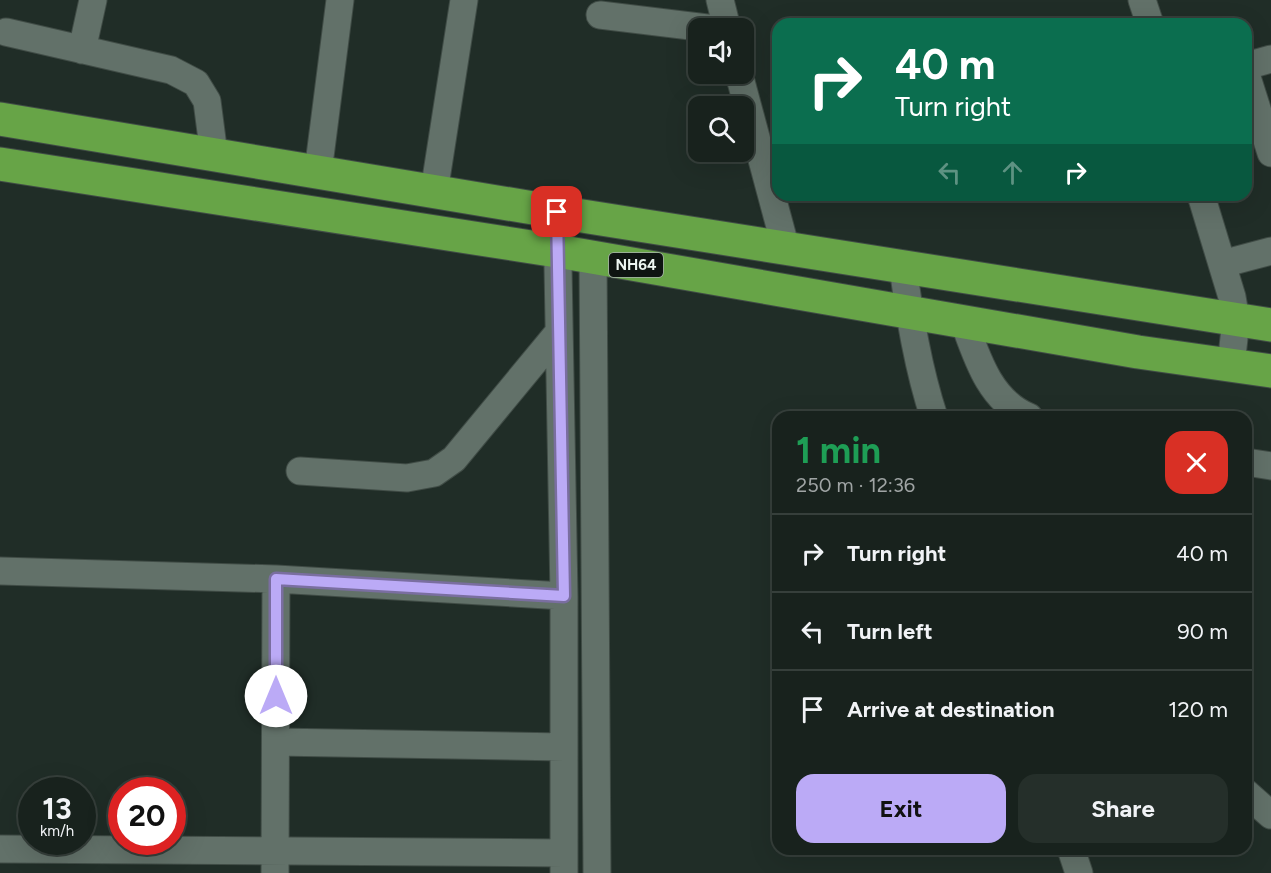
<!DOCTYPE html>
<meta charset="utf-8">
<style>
body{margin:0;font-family:Figtree,sans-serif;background:#252f2a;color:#f1f3f6;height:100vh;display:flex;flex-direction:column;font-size:22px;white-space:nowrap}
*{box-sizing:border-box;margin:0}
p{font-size:20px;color:#9fa4a4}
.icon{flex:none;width:33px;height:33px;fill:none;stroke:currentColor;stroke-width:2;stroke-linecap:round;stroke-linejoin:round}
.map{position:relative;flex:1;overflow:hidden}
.drawer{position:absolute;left:772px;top:411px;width:480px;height:444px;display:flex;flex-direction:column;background:#18221d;border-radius:18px;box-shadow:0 6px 24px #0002,0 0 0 2px #363f3b}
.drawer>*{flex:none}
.top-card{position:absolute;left:772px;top:18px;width:480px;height:183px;border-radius:18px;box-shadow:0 6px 24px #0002,0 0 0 2px #363f3b;background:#0b6e4f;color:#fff;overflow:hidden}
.buttons{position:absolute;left:688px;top:18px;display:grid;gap:12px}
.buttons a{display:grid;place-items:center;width:66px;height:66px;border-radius:12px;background:#18221d;box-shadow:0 6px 24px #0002,0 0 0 2px #363f3b;font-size:30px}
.speed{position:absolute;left:18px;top:777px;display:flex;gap:12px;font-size:30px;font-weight:700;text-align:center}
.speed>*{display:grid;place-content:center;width:78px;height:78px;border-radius:50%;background:#18221d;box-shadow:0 6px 24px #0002,0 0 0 2px #363f3b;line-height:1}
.speed small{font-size:15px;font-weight:400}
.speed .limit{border:9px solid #d22;background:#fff;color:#111}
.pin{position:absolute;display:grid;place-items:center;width:51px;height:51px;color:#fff;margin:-26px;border-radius:12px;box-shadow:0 3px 9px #0006}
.me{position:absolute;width:66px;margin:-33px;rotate:0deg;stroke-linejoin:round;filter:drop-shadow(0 0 4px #0008)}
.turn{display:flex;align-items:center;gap:21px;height:126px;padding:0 24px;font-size:27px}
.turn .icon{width:78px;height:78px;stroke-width:2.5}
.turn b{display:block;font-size:42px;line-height:51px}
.lanes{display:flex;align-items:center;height:57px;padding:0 24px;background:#0003;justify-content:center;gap:30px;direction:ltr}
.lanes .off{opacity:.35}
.round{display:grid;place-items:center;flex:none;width:63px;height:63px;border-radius:18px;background:#252f2a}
.headline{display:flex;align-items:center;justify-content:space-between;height:102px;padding:0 24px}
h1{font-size:36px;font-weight:700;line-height:45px;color:#1e9e55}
.button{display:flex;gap:12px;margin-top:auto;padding:12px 24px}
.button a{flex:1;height:69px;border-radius:18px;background:#bbaaf6;color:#111;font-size:24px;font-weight:700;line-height:69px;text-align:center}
.button a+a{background:#252f2a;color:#f1f3f6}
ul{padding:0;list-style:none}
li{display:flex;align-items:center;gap:18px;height:78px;padding:0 24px;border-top:2px solid #363f3b}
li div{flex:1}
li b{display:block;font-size:22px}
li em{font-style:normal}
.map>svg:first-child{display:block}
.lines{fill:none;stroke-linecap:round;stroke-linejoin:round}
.minor-casing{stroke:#404c46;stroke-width:29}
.highway-casing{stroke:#404c46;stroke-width:35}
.minor{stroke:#627169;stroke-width:27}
.highway{stroke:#67a447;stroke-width:33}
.route-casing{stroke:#7a6ea0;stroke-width:15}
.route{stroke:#bbaaf6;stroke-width:10}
.labels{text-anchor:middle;stroke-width:6;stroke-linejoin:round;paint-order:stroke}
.shield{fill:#0e1411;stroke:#aab2ae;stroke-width:1.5}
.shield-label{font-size:15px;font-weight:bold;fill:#edf6f1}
</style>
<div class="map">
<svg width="1271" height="873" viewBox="0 0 1271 873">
<rect width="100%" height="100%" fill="#202d27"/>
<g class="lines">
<g class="minor-casing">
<path id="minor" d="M 720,0 L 727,28
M 1142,0 L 1150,24
M 600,15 L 707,28
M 6,32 L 171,70 L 196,83 L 207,101 L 214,155
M 82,50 L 93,0
M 1246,66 L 1271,59
M 739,74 L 786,249
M 1246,74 L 1271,153
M 318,172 L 340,0
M 434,192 L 464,0
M 1201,195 L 1232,297 L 1236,320 L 1231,365
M 557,212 L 564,596 L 564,873
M 593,257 L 597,873
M 1222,264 L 1271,251
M 903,267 C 910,318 918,368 934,417
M 964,322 C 977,358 990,401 1029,417
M 1246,462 L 1271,466
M 300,471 L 407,478 L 434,473 L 454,459 L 558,333
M 0,571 L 276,579 L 564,596
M 276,742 L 564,747
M 1246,793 L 1271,815
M 0,849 L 564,853
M 1071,849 L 1079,873
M 275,873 L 276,579"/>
</g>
<g class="highway-casing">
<path id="highway" d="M 0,119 L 557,212 L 1271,325
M 0,164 L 557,251 L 1138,352 L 1271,371"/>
</g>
<use href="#minor" class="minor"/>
<use href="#highway" class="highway"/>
</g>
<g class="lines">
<g class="route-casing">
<path id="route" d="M 276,696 L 276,579 L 564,596 L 557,212"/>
</g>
<use href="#route" class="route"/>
</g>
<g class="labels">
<rect class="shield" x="609" y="253" width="54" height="24" rx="4.5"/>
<g class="shield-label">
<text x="636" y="270">NH64</text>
</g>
</g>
</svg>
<div class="buttons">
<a><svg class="icon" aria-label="sound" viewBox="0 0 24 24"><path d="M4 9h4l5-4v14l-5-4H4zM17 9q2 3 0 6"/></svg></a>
<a><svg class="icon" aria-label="search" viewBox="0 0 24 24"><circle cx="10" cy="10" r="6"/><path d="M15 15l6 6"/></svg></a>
</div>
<div class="speed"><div>13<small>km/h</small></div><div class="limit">20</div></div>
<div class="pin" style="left:557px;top:212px;background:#d93025"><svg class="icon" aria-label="arrive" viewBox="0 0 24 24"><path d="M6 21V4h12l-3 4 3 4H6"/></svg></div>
<svg class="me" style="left:276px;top:696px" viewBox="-20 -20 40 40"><circle r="19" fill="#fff"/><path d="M0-13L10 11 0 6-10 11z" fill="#bbaaf6"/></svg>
<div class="top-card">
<div class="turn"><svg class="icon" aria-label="right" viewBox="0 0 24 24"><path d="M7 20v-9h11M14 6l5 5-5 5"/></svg><div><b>40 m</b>Turn right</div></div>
<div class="lanes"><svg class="icon off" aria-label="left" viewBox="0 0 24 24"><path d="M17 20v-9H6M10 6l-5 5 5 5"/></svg><svg class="icon off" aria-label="ahead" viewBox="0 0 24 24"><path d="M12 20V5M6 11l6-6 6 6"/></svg><svg class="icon" aria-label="right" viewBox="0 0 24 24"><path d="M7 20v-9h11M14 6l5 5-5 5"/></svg></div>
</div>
<section class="drawer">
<div class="headline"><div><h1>1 min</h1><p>250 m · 12:36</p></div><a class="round" style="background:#d93025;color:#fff"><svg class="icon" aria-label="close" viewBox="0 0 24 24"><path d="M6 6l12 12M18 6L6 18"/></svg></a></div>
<ul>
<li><svg class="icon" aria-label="right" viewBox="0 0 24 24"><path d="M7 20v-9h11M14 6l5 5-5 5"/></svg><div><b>Turn right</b></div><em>40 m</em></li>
<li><svg class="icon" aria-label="left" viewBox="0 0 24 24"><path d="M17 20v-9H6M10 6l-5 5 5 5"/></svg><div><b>Turn left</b></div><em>90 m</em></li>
<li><svg class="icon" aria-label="arrive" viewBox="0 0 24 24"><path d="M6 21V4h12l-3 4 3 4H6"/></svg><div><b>Arrive at destination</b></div><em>120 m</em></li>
</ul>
<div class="button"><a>Exit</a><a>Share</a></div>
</section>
</div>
